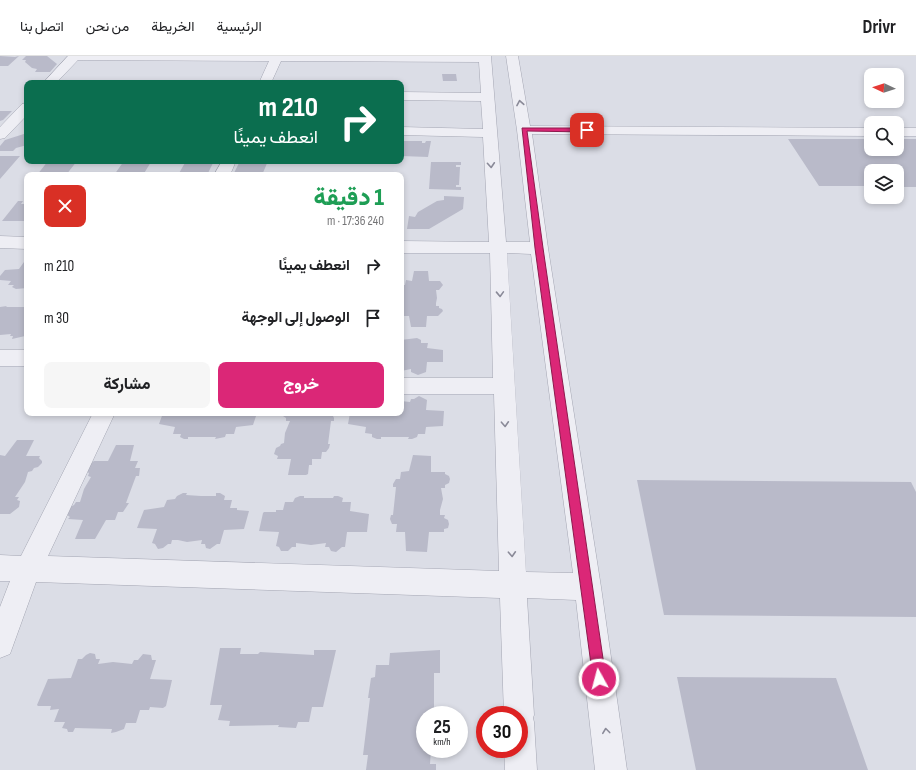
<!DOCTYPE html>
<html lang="ar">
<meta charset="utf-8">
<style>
body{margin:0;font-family:"Sofia Sans Condensed",Vazirmatn,sans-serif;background:#f6f6f6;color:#202124;direction:rtl;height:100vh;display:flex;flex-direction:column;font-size:15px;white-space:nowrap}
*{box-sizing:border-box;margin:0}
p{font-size:13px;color:#757577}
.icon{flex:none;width:22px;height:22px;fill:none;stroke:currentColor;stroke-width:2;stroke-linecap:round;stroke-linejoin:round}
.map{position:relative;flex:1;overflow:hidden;direction:ltr}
.panel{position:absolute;left:24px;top:116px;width:380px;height:244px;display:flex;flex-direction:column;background:#fff;border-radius:8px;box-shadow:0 2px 6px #0003;direction:rtl}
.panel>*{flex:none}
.top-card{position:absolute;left:24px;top:24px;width:380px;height:84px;border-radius:8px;box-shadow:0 2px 6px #0003;direction:rtl;background:#0b6e4f;color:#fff;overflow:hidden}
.needle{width:26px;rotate:274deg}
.tools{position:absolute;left:864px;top:12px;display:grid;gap:8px}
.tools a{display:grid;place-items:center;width:40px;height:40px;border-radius:8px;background:#fff;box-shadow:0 2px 6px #0003;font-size:20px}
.speed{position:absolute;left:416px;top:650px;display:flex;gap:8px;font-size:20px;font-weight:700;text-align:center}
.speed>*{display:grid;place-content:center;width:52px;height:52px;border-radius:50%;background:#fff;box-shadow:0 2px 6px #0003;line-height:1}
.speed small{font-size:10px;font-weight:400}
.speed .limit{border:6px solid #d22;background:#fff;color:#111}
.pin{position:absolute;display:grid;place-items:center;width:34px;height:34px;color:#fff;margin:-17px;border-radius:8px;box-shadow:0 2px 6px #0006}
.me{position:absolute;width:44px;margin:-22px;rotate:353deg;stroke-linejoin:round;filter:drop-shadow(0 0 3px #0008)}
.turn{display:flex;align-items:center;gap:14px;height:84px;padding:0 20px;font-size:18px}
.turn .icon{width:52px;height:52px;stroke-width:2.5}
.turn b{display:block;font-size:28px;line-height:34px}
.round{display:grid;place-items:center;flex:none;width:42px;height:42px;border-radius:8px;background:#f6f6f6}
.head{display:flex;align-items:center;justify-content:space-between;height:68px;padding:0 20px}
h1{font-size:24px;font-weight:800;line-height:30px;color:#1e9e55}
.button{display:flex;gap:8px;margin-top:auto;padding:8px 20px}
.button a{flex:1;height:46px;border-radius:8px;background:#db2777;color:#fff;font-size:16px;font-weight:800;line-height:46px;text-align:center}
.button a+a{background:#f6f6f6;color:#202124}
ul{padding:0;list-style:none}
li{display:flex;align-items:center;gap:12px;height:52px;padding:0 20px}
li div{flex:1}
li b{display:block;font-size:15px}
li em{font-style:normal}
header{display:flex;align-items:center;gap:24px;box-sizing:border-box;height:56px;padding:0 20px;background:#fff;border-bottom:1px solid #e0e0e0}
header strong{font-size:19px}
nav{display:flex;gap:22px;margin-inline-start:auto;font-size:14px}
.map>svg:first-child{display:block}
.building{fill:#b9bac9}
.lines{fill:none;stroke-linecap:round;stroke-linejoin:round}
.street-casing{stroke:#a4a6b3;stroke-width:1}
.street{fill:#eeeef4;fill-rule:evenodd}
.oneway{stroke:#8a8a98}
.route{fill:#db2777;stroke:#8e194d}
</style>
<header>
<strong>Drivr</strong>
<nav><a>الرئيسية</a><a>الخريطة</a><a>من نحن</a><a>اتصل بنا</a></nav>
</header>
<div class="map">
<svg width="916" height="714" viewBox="0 0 916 714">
<rect width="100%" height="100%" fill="#dbdde6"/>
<path class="building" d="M 0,0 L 15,1 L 19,0 L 8,10 L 0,10 Z
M 26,0 L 47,0 L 57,8 L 50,16 L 35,16 L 37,13 L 32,12 L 25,6 L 26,4 L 22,4 Z
M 442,18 L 456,18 L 457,25 L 443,25 Z
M 0,55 L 12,55 L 3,64 L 0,65 Z
M 27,77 L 27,89 L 16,92 L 13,95 L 0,95 L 0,90 L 5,84 Z
M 788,83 L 871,83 L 871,93 L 897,93 L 897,83 L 916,83 L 916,131 L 897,131 L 897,115 L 871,115 L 871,130 L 819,130 Z
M 401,85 L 422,85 L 422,87 L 425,87 L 426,85 L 431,85 L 428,101 L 401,100 Z
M 0,100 L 20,100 L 0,123 Z
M 48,105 L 77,105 L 66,119 L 37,119 Z
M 124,105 L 149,105 L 148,106 L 151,106 L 143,119 L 114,119 Z
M 186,105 L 211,105 L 210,107 L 213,107 L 207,119 L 178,119 Z
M 243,105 L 268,105 L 262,119 L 233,119 L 239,107 L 242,107 Z
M 431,106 L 461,106 L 461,109 L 456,109 L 456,111 L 460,111 L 459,129 L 456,129 L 456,131 L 461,131 L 461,134 L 429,133 Z
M 444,140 L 464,141 L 463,153 L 429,173 L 407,173 L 409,160 L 415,161 L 418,156 L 437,145 L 444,144 Z
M 18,145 L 23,145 L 21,148 L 25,148 L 27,145 L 27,165 L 2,165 Z
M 24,206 L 27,206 L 27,232 L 16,233 L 12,231 L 14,229 L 8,229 L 11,225 L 0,224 L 0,220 L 5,214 L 19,213 Z
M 414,215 L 428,215 L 429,225 L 440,225 L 443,229 L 439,234 L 436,234 L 437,242 L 436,247 L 436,250 L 439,250 L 439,252 L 442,253 L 443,255 L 438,260 L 427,260 L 426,271 L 411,271 L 409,260 L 402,260 L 403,255 L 401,255 L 401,231 L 402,229 L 405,229 L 406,224 L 412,225 Z
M 7,250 L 6,251 L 27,251 L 27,277 L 25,280 L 12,283 L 13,280 L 10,280 L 11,278 L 0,279 L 0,251 Z
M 417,282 L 421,284 L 421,287 L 428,287 L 427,292 L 443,294 L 443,306 L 427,306 L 426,316 L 418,319 L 411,316 L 411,313 L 401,315 L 401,284 Z
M 419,340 L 427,344 L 426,354 L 444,355 L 443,370 L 426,371 L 425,378 L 418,378 L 417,381 L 412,383 L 408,383 L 409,381 L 381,381 L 381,383 L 377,383 L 372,381 L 372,378 L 365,377 L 366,371 L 348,368 L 350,357 L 401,357 L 401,345 L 410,346 L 411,343 L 414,343 Z
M 163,357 L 257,357 L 253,369 L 236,371 L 234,378 L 226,378 L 225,381 L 215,383 L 216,381 L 188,381 L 188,383 L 184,383 L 180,381 L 181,378 L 173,378 L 175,371 L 159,368 Z
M 283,357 L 329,357 L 332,358 L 334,362 L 334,365 L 331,365 L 328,388 L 330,388 L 329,392 L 326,396 L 322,396 L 321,403 L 312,403 L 312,409 L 309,409 L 308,418 L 306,419 L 288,419 L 291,403 L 277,403 L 278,400 L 274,398 L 276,392 L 280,390 L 281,388 L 284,387 L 285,377 L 290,365 L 286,365 L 286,362 L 283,360 Z
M 17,384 L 34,384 L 26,400 L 40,400 L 39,402 L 42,405 L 42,407 L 38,411 L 34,412 L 32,415 L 28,416 L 25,426 L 15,441 L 19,441 L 17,444 L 20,445 L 19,451 L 10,458 L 0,458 L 0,399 L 5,400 Z
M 116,389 L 134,389 L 130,405 L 138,405 L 135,412 L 140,412 L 139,420 L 136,420 L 126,447 L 129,447 L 123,456 L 118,456 L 115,464 L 106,464 L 95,483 L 75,483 L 83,464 L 68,463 L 70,461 L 66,458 L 70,451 L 74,449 L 76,446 L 80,446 L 84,433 L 91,421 L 88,420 L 89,417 L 86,415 L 90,408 L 94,405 L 108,405 Z
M 413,399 L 431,400 L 431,416 L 445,416 L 445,418 L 449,420 L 450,423 L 449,427 L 445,429 L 445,432 L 441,432 L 443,443 L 440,454 L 440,459 L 445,459 L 444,462 L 448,464 L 449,468 L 448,472 L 444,473 L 444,476 L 429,476 L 427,496 L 406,495 L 405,476 L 396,476 L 397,468 L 392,468 L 390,463 L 391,459 L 393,459 L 396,431 L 393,431 L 393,428 L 396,423 L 400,423 L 401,416 L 409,415 Z
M 637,424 L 911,426 L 916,436 L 916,561 L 664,559 Z
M 183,437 L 187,437 L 186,439 L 201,440 L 216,440 L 216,437 L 220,437 L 225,440 L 224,444 L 232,444 L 230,452 L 237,452 L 237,454 L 249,455 L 244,473 L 224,474 L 220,488 L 217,488 L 210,493 L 206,492 L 205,488 L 201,488 L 202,484 L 187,486 L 178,484 L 172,484 L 171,488 L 168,488 L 163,492 L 158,493 L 155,488 L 152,487 L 157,473 L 137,472 L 144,454 L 164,451 L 167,444 L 175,443 L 177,440 Z
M 300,440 L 304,440 L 304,442 L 333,442 L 334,440 L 338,440 L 343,442 L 342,446 L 351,446 L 350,455 L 369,458 L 367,476 L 347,476 L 345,491 L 342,491 L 336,496 L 331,495 L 329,491 L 325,491 L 326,487 L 311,489 L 296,487 L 296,491 L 292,491 L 288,495 L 281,495 L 279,491 L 276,490 L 279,476 L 259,475 L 263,457 L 264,456 L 276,456 L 276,454 L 283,454 L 285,446 L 293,446 L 295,442 Z
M 220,592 L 241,592 L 240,598 L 258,598 L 260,596 L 314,599 L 314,594 L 336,594 L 323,651 L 312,651 L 309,666 L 298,666 L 296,672 L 278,671 L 279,669 L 229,670 L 230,665 L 218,664 L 222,649 L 210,649 Z
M 440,594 L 440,617 L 434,617 L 434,659 L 425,659 L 425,693 L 431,693 L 430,708 L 436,708 L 436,714 L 366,714 L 368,699 L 363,699 L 370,642 L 368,642 L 371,622 L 375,621 L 376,609 L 389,609 L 390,597 Z
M 90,597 L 95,598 L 96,603 L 100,603 L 98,608 L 113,606 L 132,608 L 134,604 L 138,604 L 143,598 L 151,599 L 152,604 L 156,604 L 150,623 L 172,624 L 166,650 L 163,652 L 150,651 L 149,654 L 140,654 L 136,667 L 126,667 L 124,673 L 116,676 L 111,677 L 112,673 L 75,672 L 73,676 L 68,676 L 67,673 L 62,672 L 65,666 L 54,666 L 59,653 L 50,654 L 51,650 L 38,650 L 37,649 L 48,623 L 71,622 L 78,603 L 82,603 L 86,599 Z
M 677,621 L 836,622 L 868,714 L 696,714 Z"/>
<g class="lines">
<g class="street-casing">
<path id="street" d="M 68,0 L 491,0 L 506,186 L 530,186 L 517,74 L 506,0 L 518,0 L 530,70 L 871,72 L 871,80 L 532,78 L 548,192 L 601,531 L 627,714 L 595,714 L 576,544 L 527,542 L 534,659 L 533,662 L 534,666 L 537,714 L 505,714 L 504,693 L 519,693 L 519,659 L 504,659 L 500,542 L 36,526 L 10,598 L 0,602 L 0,551 L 10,525 L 0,525 L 0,499 L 21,500 L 93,357 L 115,357 L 48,500 L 499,515 L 494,338 L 401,338 L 401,322 L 493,322 L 490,197 L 401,197 L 401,185 L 489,186 L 483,81 L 401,79 L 401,71 L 483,73 L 481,45 L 401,44 L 401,36 L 481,37 L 479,6 L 281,5 L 271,27 L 259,27 L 269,5 L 78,4 L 56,27 L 43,27 ZM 507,197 L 531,198 L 573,517 L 526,516 Z
M 27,47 L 27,59 L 5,82 L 0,83 L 0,71 L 22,48 Z
M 897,72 L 916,72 L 916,80 L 897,80 Z
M 222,105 L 236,105 L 230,119 L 214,119 Z
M 0,180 L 27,181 L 27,193 L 0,192 Z
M 0,294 L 27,294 L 27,310 L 0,310 Z"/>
</g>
<use href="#street" class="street"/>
</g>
<defs><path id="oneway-chevron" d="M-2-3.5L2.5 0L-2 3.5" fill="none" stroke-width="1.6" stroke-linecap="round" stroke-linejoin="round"/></defs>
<g class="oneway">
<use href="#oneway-chevron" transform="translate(520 47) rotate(-100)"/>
<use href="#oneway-chevron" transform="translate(491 109) rotate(86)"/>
<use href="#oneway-chevron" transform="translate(500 238) rotate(88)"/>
<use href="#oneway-chevron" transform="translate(505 368) rotate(87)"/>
<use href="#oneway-chevron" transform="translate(512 498) rotate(87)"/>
<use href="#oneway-chevron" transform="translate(606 675) rotate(-97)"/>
</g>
<path class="route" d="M 522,72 L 587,72 L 590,74 L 587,76 L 527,75 L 543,192 L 606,623 L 604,627 L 599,629 L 595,627 L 593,623 L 535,192 Z"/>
</svg>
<div class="tools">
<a><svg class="needle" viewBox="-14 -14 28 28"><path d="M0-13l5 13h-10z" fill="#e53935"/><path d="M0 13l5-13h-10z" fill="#757577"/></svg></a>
<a><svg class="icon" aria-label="search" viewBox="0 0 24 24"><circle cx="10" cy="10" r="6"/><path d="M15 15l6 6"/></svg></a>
<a><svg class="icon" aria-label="layers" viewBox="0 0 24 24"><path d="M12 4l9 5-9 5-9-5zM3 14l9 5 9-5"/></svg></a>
</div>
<div class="speed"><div>25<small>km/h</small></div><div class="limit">30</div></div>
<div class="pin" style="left:587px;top:74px;background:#d93025"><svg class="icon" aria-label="arrive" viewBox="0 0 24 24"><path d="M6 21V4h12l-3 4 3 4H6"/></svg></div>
<svg class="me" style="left:599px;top:623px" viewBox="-20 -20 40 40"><circle r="17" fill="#db2777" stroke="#fff" stroke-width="3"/><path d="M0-11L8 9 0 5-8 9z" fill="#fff"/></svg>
<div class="top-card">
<div class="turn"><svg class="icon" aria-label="right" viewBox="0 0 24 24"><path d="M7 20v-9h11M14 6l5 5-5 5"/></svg><div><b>210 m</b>انعطف يمينًا</div></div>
</div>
<section class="panel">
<div class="head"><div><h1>1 دقيقة</h1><p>240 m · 17:36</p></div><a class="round" style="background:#d93025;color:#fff"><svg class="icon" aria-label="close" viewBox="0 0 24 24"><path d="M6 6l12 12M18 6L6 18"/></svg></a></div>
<ul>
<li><svg class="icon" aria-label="right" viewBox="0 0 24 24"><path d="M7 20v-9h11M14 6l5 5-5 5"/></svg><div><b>انعطف يمينًا</b></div><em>210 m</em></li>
<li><svg class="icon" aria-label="arrive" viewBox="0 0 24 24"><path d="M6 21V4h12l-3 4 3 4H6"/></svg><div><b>الوصول إلى الوجهة</b></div><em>30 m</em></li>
</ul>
<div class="button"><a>خروج</a><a>مشاركة</a></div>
</section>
</div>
